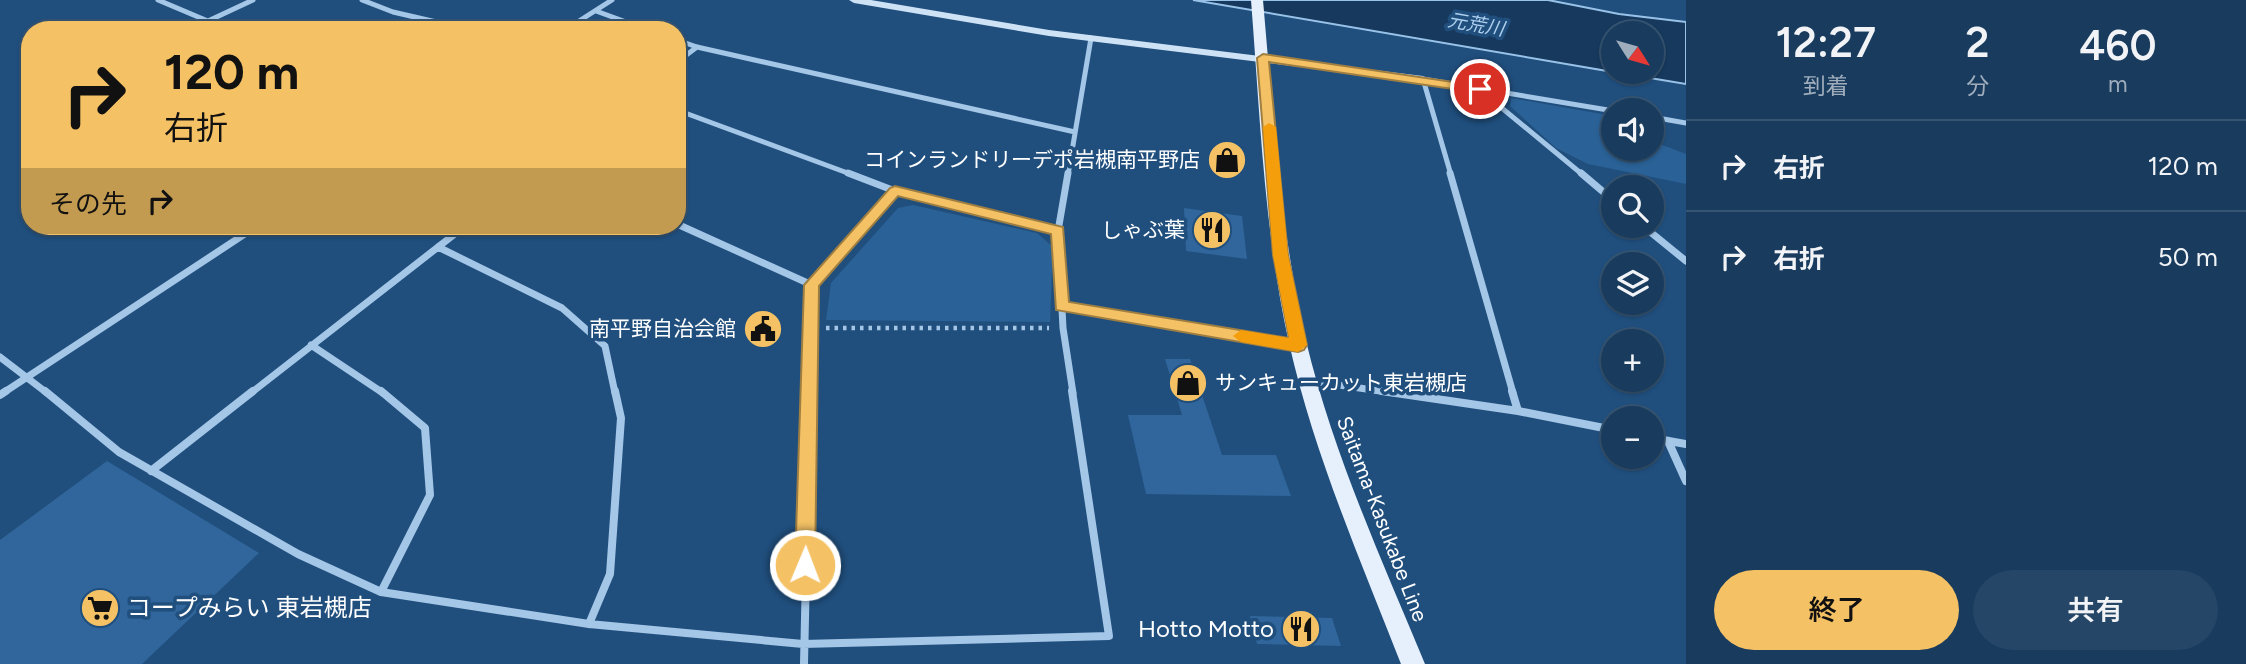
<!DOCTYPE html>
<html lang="ja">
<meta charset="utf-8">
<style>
body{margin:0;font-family:Figtree,"Noto Sans JP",sans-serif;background:#254667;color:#f1f3f6;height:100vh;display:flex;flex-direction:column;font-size:26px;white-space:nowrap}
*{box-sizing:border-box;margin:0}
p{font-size:23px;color:#9fadbc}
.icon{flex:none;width:38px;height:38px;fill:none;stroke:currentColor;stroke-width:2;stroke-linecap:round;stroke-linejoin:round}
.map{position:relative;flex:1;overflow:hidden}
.sheet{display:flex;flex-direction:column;background:#183b5e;width:560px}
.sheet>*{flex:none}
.top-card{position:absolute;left:21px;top:21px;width:665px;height:214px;border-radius:28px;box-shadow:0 2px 5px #0004,0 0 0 2px #365573;background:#f4c265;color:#111;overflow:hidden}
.needle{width:46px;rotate:127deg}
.tools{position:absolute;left:1601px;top:21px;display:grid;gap:14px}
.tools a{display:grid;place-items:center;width:63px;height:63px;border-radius:50%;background:#183b5e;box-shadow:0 2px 5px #0004,0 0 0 2px #365573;font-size:35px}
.pin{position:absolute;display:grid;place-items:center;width:60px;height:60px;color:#fff;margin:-30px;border:4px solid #fff;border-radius:50%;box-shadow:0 2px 7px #0007}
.me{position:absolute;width:77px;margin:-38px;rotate:1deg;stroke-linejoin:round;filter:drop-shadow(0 0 5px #0008)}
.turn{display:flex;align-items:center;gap:24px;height:147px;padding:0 28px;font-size:32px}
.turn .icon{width:91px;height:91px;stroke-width:2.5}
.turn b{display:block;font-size:49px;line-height:60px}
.then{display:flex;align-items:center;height:66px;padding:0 28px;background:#0003;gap:14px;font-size:26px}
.eta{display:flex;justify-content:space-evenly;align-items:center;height:119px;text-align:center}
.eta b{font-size:42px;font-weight:600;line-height:49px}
.primary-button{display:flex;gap:14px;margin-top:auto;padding:14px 28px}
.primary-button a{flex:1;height:80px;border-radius:42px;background:#f4c265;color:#111;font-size:28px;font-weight:600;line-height:80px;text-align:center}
.primary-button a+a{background:#254667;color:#f1f3f6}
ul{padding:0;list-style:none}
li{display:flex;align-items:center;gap:21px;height:91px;padding:0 28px;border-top:2px solid #365573}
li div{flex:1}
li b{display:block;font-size:26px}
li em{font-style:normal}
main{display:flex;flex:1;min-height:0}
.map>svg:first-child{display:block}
.green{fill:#2a6196}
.water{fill:#16395d;stroke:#98c2e8;stroke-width:2}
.building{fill:#30669b}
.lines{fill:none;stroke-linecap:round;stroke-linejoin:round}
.path{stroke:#a4c6e7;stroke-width:4.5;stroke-dasharray:3.5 5;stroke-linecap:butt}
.street-far2{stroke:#a4c6e7;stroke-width:5}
.street-far1{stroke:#a4c6e7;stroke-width:7}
.street{stroke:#a4c6e7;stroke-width:8}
.secondary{fill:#cee2f6;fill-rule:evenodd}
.primary{fill:#e6f0fd;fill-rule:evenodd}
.route{fill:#f4c265;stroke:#9f7e42;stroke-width:2}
.slow{fill:#f59e0b}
.labels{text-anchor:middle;stroke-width:7;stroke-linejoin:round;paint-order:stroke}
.far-water-label{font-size:19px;font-style:italic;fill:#afd0ef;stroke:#204f7e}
.poi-label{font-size:21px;fill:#fff;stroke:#204f7e;text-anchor:end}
.street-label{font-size:21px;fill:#fff;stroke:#204f7e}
.near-poi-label{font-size:24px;fill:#fff;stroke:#204f7e;text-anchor:start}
</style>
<main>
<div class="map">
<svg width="1686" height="664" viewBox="0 0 1686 664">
<rect width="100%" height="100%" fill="#204f7e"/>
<path class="green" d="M 1511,98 L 1613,116 L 1614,149 L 1652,149 L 1652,141 L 1686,154 L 1686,184 L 1588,164 L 1556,148 L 1510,106 Z
M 913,205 L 1037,233 L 1053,247 L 1050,322 L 826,320 L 831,283 L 898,208 Z"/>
<path class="water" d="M 1193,0 L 1548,0 L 1619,14 L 1686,22 L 1686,84 L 1614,72 L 1652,72 L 1652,33 L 1614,33 L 1613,72 Z"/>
<path class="building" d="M 1184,208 L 1242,216 L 1247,259 L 1186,251 Z
M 1165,359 L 1190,359 L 1222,455 L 1276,455 L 1291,496 L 1146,494 L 1128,415 L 1182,415 Z
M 107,461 L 259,553 L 142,664 L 0,664 L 0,540 Z
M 1250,616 L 1332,618 L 1341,646 L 1257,644 Z"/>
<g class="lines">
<path class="path" d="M 826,328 L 1049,328"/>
<path class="street-far2" d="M 158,0 L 229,30
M 362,0 L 393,12 L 471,30
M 596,11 L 648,30
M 208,21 L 253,0
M 565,30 L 612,0
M 677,40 L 697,47 L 1075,132
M 677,62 L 697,47
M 1480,90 L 1583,175
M 677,110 L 853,175
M 1652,117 L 1686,123
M 1068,175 L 1091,38
M 1451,175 L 1423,79 L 1614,111"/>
<path class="street-far1" d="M 848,173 L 895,191 L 1058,231
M 1068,173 L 1058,231 L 1063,328 L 1073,393
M 1450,173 L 1513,393
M 1581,173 L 1614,201
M 677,224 L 812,285
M 1643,226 L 1686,261
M 438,247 L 562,308 L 605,346 L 615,393
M 1061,306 L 1299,345
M 311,345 L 383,393
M 0,357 L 47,393
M 1311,381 L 1394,393
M 3,393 L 257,226
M 251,393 L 465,226
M 810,393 L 812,285 L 895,191"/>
<path class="street" d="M 45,391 L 119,452 L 298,554 L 381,592 L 589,624 L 803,644 L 1109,636 L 1072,391
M 1382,391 L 1518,411 L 1614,430
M 1512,391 L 1518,411
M 0,395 L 6,391
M 1652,438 L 1686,444
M 1668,441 L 1686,481
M 151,471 L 253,391
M 381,592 L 430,495 L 425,428 L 381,391
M 589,624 L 610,574 L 621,418 L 615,391
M 804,664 L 810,391"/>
<path class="secondary" d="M 849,0 L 871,0 L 1049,30 L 1423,76 L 1428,79 L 1423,82 L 1049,36 L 854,3 Z"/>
<path class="primary" d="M 1251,0 L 1263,0 C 1273,114 1280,229 1306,341 C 1333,453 1381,558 1425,664 L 1401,664 C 1360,559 1314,454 1289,343 C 1264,231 1260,115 1251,0 Z"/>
</g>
<path class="route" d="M 1263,54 L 1480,86 L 1486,89 L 1480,93 L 1269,62 L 1288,255 L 1307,345 L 1304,350 L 1298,352 L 1056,310 L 1051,234 L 898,196 L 819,286 L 815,565 L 812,571 L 805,574 L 798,571 L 795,565 L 804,285 L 890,188 L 895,186 L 1063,227 L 1069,302 L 1289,338 L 1273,255 L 1257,58 Z"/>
<path class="slow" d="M 1269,123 L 1276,127 L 1288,255 L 1307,345 L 1298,352 L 1241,342 L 1233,336 L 1241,330 L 1289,338 L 1273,255 L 1263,127 Z"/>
<defs>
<g id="shop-disc" transform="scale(2.0125)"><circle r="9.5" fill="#f4c265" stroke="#204f7e"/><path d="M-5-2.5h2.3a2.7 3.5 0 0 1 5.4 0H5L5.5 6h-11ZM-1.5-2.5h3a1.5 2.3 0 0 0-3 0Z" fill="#111"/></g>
<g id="restaurant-disc" transform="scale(2.0125)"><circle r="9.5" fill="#f4c265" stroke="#204f7e"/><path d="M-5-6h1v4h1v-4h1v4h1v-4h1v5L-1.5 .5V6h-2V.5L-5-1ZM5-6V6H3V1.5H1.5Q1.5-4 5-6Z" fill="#111"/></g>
<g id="civic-disc" transform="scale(2.0125)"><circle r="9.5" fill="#f4c265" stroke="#204f7e"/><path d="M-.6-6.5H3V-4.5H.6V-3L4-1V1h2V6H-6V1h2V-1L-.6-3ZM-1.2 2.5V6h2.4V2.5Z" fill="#111"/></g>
<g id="supermarket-disc" transform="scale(2.0125)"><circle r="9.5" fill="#f4c265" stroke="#204f7e"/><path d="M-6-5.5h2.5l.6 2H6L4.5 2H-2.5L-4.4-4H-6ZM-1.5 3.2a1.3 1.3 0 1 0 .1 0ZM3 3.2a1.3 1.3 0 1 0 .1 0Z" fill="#111"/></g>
</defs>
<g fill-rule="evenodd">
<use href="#shop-disc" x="1227" y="160"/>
<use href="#restaurant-disc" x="1212" y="230"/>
<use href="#civic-disc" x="763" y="329"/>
<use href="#shop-disc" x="1188" y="383"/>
<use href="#supermarket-disc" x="100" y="608"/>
<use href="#restaurant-disc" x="1301" y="629"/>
</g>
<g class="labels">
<g class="far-water-label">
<text transform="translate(1476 24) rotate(10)" y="7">元荒川</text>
</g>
<g class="poi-label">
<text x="1200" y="167">コインランドリーデポ岩槻南平野店</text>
<text x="1185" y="237">しゃぶ葉</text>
<text x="736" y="336">南平野自治会館</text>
<text x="1215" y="390" text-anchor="start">サンキューカット東岩槻店</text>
</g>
<g class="street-label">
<text transform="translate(1382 519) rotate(69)" y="7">Saitama-Kasukabe Line</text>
</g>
<g class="near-poi-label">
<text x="127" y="616">コープみらい 東岩槻店</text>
<text x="1274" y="637" text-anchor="end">Hotto Motto</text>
</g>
</g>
</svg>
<div class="tools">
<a><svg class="needle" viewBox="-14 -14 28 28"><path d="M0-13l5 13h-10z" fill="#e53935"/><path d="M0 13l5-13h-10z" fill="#9fadbc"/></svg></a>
<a><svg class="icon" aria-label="sound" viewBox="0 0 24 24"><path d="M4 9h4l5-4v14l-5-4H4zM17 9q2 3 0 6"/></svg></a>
<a><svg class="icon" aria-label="search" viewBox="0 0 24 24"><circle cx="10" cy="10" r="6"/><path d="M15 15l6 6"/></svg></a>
<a><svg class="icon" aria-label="layers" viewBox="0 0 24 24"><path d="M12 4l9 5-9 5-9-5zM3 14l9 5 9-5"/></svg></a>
<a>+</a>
<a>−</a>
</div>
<div class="pin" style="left:1480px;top:89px;background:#d93025"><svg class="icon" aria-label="arrive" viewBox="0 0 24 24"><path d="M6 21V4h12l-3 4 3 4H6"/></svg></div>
<svg class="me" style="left:805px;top:565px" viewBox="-20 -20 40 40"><circle r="17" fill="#f4c265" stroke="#fff" stroke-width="3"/><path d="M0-11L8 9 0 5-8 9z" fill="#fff"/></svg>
<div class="top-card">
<div class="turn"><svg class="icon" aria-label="right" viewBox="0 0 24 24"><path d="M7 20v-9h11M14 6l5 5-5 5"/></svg><div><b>120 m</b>右折</div></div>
<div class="then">その先<svg class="icon" aria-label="right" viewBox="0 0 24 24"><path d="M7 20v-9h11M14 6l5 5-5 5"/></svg></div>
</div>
</div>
<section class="sheet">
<div class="eta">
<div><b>12:27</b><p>到着</p></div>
<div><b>2</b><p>分</p></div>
<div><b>460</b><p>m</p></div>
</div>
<ul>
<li><svg class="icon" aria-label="right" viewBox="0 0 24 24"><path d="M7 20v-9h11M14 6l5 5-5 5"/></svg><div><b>右折</b></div><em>120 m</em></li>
<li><svg class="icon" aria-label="right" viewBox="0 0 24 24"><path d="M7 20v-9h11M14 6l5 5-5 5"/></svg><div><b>右折</b></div><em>50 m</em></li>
</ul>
<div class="primary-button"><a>終了</a><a>共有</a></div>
</section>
</main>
